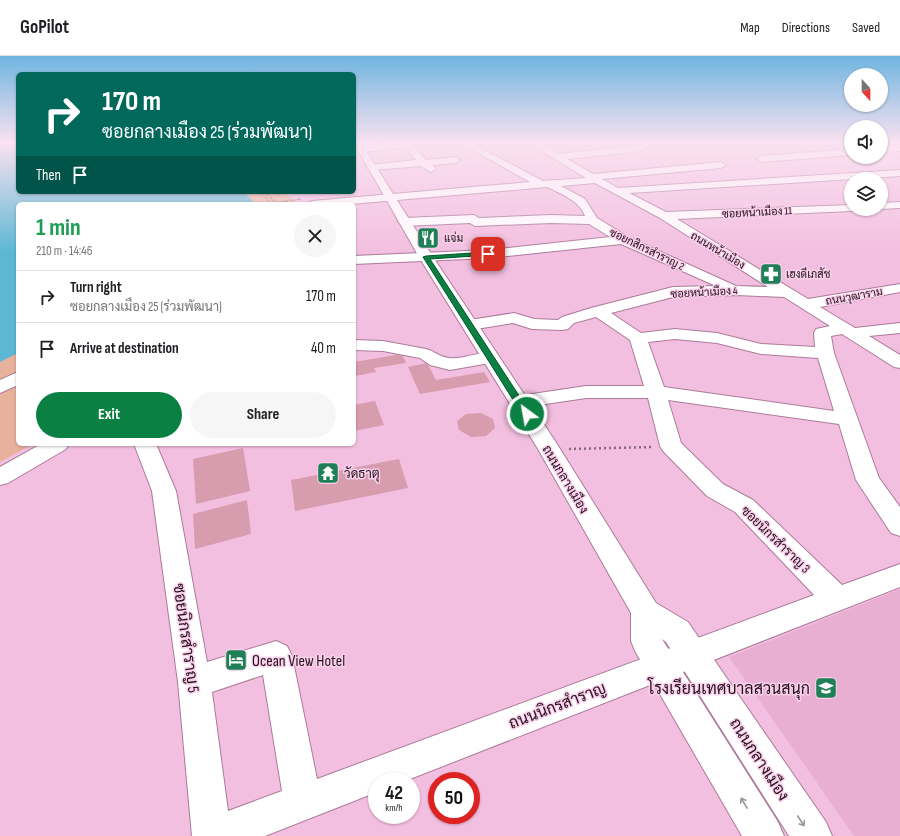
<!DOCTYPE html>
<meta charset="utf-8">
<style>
body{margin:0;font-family:"Sofia Sans Condensed",Sarabun,sans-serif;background:#f6f6f6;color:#202124;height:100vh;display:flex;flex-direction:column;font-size:15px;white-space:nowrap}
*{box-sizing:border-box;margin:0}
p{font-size:13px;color:#757577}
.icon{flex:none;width:22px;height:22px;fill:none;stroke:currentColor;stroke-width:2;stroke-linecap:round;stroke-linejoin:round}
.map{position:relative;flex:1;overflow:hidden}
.sheet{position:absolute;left:16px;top:146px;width:340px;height:244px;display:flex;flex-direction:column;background:#fff;border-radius:6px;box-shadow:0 1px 3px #0004}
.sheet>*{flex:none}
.hud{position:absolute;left:16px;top:16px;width:340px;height:122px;border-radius:6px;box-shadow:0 1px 3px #0004;background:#00695c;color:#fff;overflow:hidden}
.needle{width:26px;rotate:159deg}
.fabs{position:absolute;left:844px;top:12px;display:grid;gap:8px}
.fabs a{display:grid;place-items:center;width:44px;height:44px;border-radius:50%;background:#fff;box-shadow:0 1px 3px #0004;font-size:20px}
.speed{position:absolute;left:368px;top:716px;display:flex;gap:8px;font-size:20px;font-weight:700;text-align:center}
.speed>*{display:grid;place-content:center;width:52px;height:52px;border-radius:50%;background:#fff;box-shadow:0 1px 3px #0004;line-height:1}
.speed small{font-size:10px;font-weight:400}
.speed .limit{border:6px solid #d22;background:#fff;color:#111}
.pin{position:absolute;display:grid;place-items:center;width:34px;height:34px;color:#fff;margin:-17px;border-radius:8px;box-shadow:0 2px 6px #0006}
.me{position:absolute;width:44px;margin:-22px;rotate:328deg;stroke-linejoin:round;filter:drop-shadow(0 0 3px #0008)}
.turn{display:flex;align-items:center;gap:14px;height:84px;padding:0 20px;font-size:18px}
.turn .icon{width:52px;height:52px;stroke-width:2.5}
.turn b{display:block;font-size:28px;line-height:34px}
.then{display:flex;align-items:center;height:38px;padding:0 20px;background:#0003;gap:8px;font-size:15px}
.round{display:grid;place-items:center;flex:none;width:42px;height:42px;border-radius:21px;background:#f6f6f6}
.head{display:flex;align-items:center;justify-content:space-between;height:68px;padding:0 20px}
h1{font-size:24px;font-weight:700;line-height:30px;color:#1e9e55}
.button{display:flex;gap:8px;margin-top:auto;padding:8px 20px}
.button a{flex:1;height:46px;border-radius:24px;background:#0b8043;color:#fff;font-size:16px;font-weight:700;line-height:46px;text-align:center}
.button a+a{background:#f6f6f6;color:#202124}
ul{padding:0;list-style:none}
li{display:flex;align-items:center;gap:12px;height:52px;padding:0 20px;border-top:1px solid #e0e0e0}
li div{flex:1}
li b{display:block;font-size:15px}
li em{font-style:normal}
header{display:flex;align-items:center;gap:24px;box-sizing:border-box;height:56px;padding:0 20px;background:#fff;border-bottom:1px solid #e0e0e0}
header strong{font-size:19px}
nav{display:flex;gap:22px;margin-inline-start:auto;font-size:14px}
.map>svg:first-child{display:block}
.built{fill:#e8afd3}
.green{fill:#e8b19c}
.water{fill:#5bb7d4}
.building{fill:#d79cad}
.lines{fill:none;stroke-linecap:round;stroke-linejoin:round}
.minor-casing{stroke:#ab7b99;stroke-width:2}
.major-casing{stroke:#ab7b99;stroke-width:2}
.path-far2{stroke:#88667c;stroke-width:1;stroke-dasharray:1 1.5;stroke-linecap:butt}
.path-far1{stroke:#88667c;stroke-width:1.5;stroke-dasharray:1 1.5;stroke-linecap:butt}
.path{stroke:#88667c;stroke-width:2.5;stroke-dasharray:2 3;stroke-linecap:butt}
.minor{fill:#fff;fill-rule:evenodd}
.major{fill:#fff;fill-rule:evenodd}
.oneway{stroke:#9c9499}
.route{fill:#0b8043;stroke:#07532c}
.labels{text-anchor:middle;stroke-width:3;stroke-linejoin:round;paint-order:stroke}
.far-street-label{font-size:11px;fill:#23111d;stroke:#fad0ea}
.far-poi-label{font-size:11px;fill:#23111d;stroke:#fad0ea;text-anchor:start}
.poi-label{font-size:13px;fill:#23111d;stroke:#fad0ea;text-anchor:start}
.street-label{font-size:13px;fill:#23111d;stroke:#fad0ea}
.near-street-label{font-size:16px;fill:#23111d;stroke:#fad0ea}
.near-poi-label{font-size:16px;fill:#23111d;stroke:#fad0ea;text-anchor:start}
</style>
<header>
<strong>GoPilot</strong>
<nav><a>Map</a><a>Directions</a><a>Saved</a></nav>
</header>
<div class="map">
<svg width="900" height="780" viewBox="0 0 900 780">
<rect width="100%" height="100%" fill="#f3bfe0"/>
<path class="built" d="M 900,533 L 900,780 L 854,780 L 729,601 Z"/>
<path class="green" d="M 244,136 L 282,136 L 299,148 L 256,148 Z
M 18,297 L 18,388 L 33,388 L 0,406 L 0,306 Z"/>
<path class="water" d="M 0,87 L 18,87 L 18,136 L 244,136 L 256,148 L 18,148 L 18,297 L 0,306 Z"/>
<path class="building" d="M 402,298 L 406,307 L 374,312 L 376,316 L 355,320 L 354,306 Z
M 427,307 L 436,324 L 484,316 L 490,326 L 420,338 L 408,311 Z
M 375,345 L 384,369 L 354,375 L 354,349 Z
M 481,357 L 493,363 L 495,372 L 486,380 L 471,381 L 459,374 L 457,365 L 466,358 Z
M 243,392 L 250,435 L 196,448 L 193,403 Z
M 399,403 L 408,432 L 295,455 L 291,424 Z
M 247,444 L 251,478 L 195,493 L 193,458 Z"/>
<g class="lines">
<g class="minor-casing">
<path id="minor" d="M 396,87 L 411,87 L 426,104 L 455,101 L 460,104 L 455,107 L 432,109 L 436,113 L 431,116 L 421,110 L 372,114 L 369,113 L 367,111 L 369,109 L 416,104 L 406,92 L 360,96 L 356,93 L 360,90 Z
M 460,87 L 471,87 L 543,125 L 586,122 L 529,87 L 540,87 L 559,98 L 657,87 L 641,95 L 567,103 L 593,118 L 721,106 L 726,109 L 721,112 L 602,123 L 618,132 L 900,114 L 900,120 L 629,137 L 666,156 L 851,149 L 851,153 L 856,153 L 851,155 L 677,163 L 808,243 L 900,228 L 900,236 L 820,251 L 855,272 L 900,267 L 900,277 L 869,280 L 900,299 L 900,312 L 894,311 L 842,278 L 831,280 L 834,297 L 879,422 L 900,451 L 900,480 L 891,477 L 856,424 L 839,368 L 668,344 L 681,387 L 723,428 L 753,444 L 842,529 L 900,508 L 900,531 L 405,725 L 377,725 L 377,736 L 265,780 L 192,780 L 178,626 L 152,435 L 134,388 L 156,388 L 176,435 L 207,606 L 276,585 L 287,590 L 292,600 L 317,723 L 814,539 L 735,456 L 707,440 L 663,395 L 660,390 L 648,342 L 586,342 L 519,352 L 512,350 L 509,346 L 512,342 L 519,340 L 586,330 L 644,330 L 630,284 L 596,261 L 574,267 L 568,273 L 562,274 L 532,273 L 513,267 L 470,274 L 464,273 L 462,269 L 464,265 L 470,264 L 514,257 L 534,263 L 558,264 L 562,261 L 591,252 L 673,231 L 716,230 L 621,188 L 489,202 L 354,208 L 354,200 L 489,194 L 610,181 L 589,168 L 551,167 L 475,170 L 470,167 L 404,170 L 398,166 L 404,162 L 474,159 L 479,162 L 551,159 L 585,160 C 579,144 561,138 547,131 L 351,148 L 306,148 L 312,145 L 530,126 ZM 595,127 L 660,162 L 768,231 L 736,230 L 628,181 L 597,162 L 585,143 L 561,130 ZM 737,239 L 784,241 L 830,270 L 816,273 L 814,277 L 815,291 L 761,288 L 717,277 L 675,273 L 641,277 L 611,257 L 673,241 ZM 675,283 L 717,287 L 761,298 L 818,302 L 834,355 L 664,331 L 648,286 ZM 263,619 L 282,735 L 228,755 L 212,636 Z
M 900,89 L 900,95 L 881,96 L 881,90 Z
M 851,93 L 851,99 L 762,106 L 757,103 L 762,100 Z
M 900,146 L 900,152 L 881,153 L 879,153 L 881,153 L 881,147 Z
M 354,284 L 383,285 L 426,293 C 434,295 440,301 449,302 C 464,304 480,294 495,298 L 498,302 L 495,306 L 450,314 L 430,309 L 420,302 L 383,295 L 354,294 Z
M 18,316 L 18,329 L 0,337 L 0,324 Z
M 41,388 L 69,388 L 66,393 L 8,427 L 0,429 L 0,411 Z"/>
</g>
<g class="major-casing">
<path id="major" d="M 354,87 L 361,87 L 433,201 L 557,388 L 656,547 L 688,566 L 826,766 L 832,780 L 789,780 L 666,586 L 662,583 L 778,766 L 784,780 L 742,780 L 635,595 L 631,585 L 631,557 L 538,393 L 419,201 Z"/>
</g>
<path class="path-far2" d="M 260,136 L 267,143
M 265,136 L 272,143
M 298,143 L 301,143"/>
<path class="path-far1" d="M 266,142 L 272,148
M 271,142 L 277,148
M 272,147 L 301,143"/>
<path class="path" d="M 569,393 L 652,391"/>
<use href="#minor" class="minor"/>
<use href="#major" class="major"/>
</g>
<defs><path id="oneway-shaft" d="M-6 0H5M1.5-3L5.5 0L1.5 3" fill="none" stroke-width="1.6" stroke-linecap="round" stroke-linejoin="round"/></defs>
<g class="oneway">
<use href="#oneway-shaft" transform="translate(744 747) rotate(-121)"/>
<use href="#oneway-shaft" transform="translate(801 765) rotate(57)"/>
</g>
<linearGradient id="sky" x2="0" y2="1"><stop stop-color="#6fb5e0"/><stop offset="0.44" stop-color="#fae2f1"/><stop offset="1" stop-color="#fae2f1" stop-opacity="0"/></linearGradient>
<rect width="900" height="197" fill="url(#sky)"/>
<path class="route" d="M 488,196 L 490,199 L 430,203 L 531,358 L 527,360 L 522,358 L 423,201 L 426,200 Z"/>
<defs>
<g id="restaurant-square" transform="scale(1.15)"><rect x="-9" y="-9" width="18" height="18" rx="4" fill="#1f8058" stroke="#fad0ea"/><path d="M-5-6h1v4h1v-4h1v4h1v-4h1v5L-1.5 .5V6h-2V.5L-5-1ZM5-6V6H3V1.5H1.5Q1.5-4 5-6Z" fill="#fff"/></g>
<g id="pharmacy-square" transform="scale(1.15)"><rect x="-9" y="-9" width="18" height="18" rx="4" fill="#1f8058" stroke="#fad0ea"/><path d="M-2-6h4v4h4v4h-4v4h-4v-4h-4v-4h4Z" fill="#fff"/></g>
<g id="temple-square" transform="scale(1.15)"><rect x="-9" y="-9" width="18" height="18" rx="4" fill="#1f8058" stroke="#fad0ea"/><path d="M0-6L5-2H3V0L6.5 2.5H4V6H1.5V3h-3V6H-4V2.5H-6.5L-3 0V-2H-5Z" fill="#fff"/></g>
<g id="hotel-square" transform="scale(1.15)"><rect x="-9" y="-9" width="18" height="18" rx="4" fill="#1f8058" stroke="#fad0ea"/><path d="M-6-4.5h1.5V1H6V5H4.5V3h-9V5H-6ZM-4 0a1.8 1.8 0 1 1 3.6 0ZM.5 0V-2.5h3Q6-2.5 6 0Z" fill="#fff"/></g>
<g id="school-square" transform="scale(1.15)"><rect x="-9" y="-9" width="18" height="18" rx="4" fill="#1f8058" stroke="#fad0ea"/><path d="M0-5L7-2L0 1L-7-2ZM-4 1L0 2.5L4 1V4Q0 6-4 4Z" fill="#fff"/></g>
</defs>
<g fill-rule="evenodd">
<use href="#restaurant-square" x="428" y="182"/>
<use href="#pharmacy-square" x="771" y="218"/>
<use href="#temple-square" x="328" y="417"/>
<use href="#hotel-square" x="236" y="604"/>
<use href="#school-square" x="826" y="632"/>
</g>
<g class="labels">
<g class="far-street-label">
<text transform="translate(757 156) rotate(-3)" y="4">ซอยหน้าเมือง 11</text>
<text transform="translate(647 193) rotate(26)" y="4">ซอยกสิกรสำราญ 2</text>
<text transform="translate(718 194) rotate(31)" y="4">ถนนหน้าเมือง</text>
<text transform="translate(704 236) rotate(-3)" y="4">ซอยหน้าเมือง 4</text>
<text transform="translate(854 240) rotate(-10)" y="4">ถนนวุฒาราม</text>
</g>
<g class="far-poi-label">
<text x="444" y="186">แจ่ม</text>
<text x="786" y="222">เฮงดีเภสัช</text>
</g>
<g class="poi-label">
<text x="344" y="422">วัดธาตุ</text>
</g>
<g class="street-label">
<text transform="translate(566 423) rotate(59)" y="5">ถนนกลางเมือง</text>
<text transform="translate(776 483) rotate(44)" y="5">ซอยนิกรสำราญ 3</text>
</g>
<g class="near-street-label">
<text transform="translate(187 582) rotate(82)" y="6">ซอยนิกรสำราญ 5</text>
<text transform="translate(557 649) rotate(-21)" y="6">ถนนนิกรสำราญ</text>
<text transform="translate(760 703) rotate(57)" y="6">ถนนกลางเมือง</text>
</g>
<g class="near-poi-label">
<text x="252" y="610">Ocean View Hotel</text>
<text x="810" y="638" text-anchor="end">โรงเรียนเทศบาลสวนสนุก</text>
</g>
</g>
</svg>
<div class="fabs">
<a><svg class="needle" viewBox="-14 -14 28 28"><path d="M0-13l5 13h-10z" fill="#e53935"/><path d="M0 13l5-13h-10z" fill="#757577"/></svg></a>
<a><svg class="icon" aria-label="sound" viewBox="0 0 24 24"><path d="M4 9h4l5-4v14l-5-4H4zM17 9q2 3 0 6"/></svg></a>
<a><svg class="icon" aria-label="layers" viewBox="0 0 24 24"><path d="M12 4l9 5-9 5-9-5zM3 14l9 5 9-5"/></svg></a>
</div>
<div class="speed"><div>42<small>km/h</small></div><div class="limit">50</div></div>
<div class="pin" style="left:488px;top:198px;background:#d93025"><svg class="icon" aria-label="arrive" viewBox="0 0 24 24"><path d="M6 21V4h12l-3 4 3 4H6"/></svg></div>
<svg class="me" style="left:527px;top:358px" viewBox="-20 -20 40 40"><circle r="17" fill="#0b8043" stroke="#fff" stroke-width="3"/><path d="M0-11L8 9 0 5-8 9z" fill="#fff"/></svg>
<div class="hud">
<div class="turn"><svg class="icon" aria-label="right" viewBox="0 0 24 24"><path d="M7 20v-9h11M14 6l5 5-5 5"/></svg><div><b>170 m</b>ซอยกลางเมือง 25 (ร่วมพัฒนา)</div></div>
<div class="then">Then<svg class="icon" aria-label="arrive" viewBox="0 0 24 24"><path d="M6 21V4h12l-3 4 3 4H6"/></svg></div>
</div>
<section class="sheet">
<div class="head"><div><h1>1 min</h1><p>210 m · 14:46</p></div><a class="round"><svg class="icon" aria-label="close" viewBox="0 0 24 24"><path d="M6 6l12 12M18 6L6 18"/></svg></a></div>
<ul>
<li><svg class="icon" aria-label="right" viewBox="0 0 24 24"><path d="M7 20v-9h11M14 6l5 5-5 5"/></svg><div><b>Turn right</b><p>ซอยกลางเมือง 25 (ร่วมพัฒนา)</p></div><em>170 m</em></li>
<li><svg class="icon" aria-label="arrive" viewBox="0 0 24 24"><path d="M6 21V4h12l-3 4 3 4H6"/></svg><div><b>Arrive at destination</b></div><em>40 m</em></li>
</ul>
<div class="button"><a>Exit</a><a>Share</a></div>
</section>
</div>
